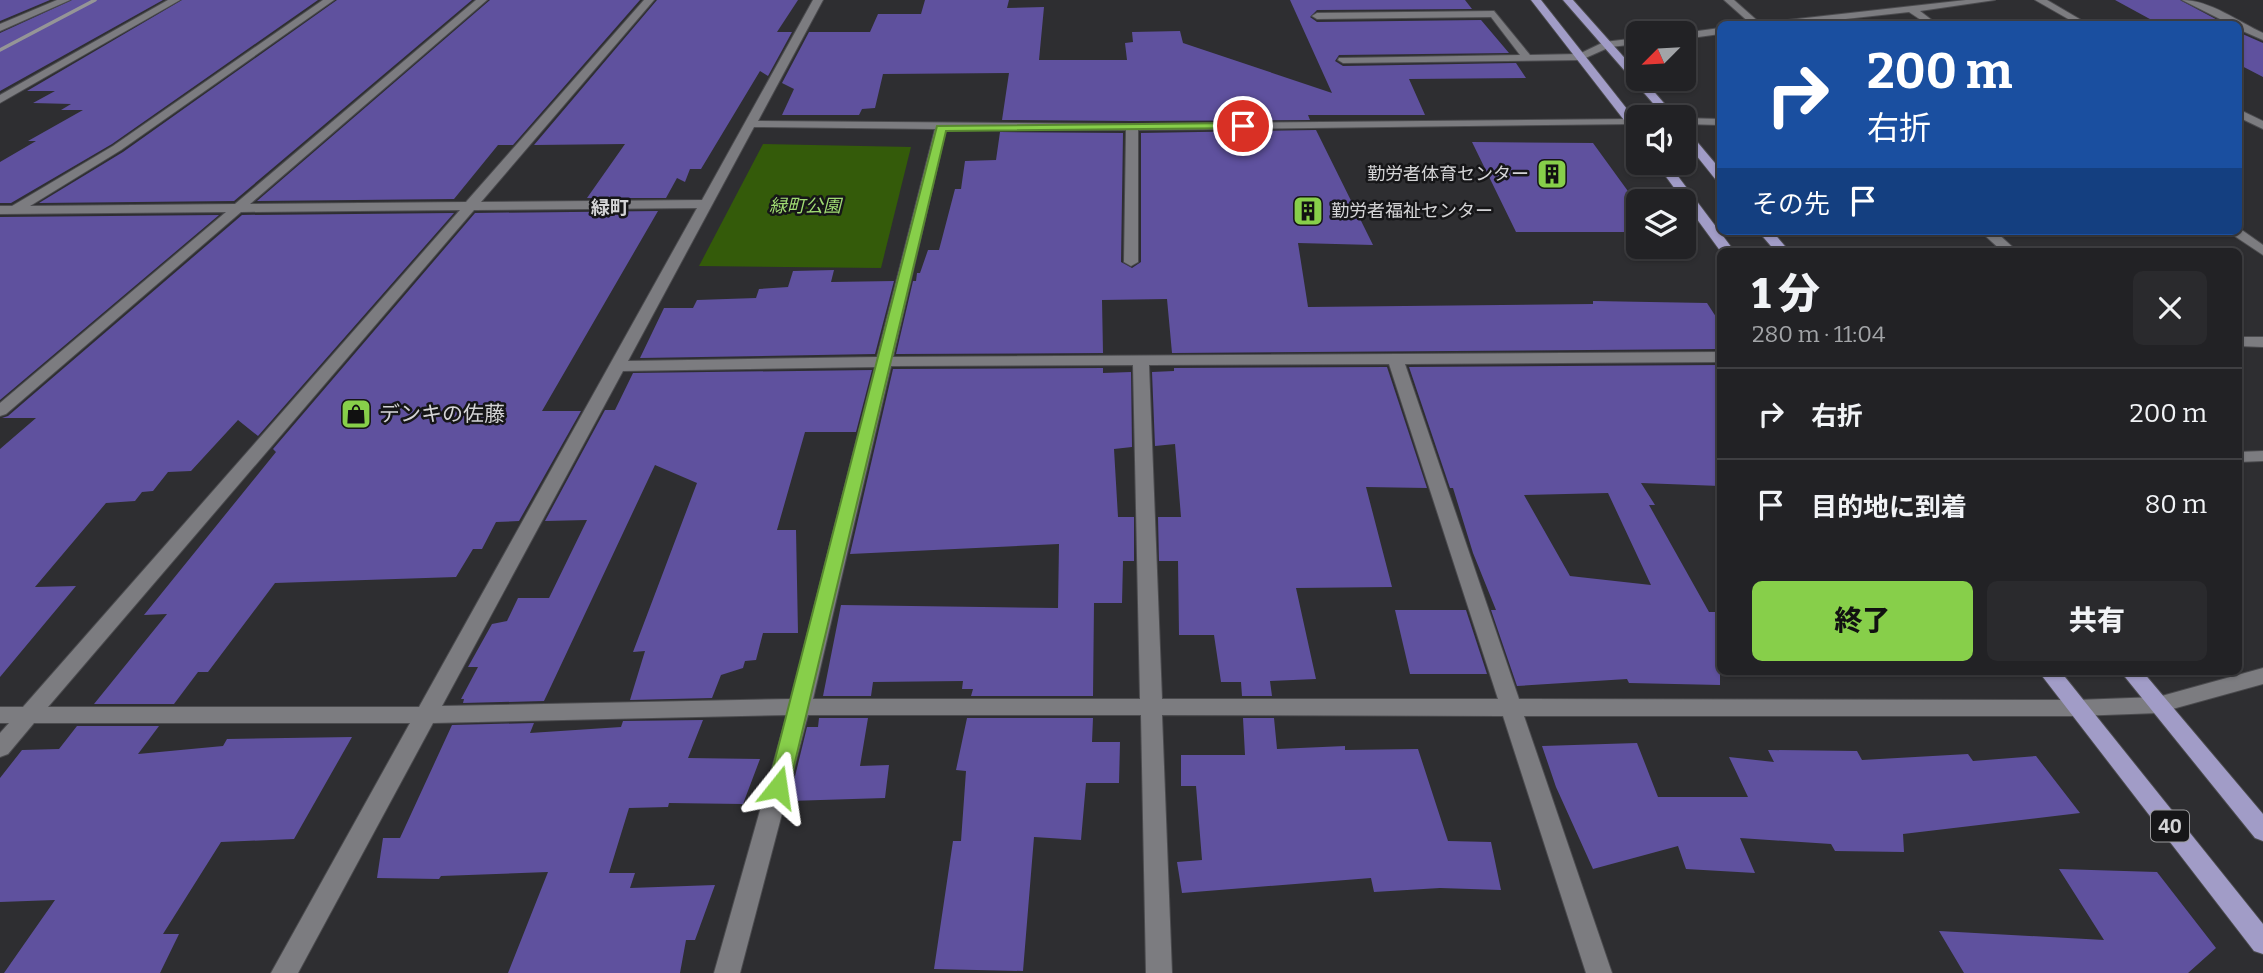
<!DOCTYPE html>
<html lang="ja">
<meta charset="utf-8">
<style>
body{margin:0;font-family:Bitter,"Noto Sans JP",serif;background:#2a2a2d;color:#f1f3f6;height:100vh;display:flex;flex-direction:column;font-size:26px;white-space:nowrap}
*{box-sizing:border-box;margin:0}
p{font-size:23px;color:#a2a4a7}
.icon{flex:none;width:38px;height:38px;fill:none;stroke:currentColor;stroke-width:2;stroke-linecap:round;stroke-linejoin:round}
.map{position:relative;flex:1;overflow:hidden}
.details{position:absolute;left:1717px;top:248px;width:525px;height:427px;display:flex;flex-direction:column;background:#222225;border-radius:10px;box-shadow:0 2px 5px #0004,0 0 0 2px #3f3f42}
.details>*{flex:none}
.banner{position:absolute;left:1717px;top:21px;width:525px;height:214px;border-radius:10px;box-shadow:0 2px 5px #0004,0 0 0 2px #3f3f42;background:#1a4fa0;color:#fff;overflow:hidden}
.needle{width:46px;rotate:246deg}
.buttons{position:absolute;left:1626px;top:21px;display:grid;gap:14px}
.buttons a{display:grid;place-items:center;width:70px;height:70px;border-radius:10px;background:#222225;box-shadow:0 2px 5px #0004,0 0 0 2px #3f3f42;font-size:35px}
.pin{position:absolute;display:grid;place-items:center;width:60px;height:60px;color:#fff;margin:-30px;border:4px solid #fff;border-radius:50%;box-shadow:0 2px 7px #0007}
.me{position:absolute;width:77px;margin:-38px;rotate:15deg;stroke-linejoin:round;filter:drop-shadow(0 0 5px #0008)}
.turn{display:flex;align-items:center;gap:24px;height:147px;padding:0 35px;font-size:32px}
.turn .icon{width:91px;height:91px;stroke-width:2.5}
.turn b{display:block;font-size:49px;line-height:60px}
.then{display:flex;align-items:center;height:66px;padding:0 35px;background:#0003;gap:14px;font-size:26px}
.round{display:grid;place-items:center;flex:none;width:74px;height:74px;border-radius:10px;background:#2a2a2d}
.head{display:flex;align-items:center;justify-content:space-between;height:119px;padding:0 35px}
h1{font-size:42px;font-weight:800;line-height:52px}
.button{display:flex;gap:14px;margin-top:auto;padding:14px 35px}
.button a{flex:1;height:80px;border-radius:10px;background:#87cf4a;color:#111;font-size:28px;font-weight:800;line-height:80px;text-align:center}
.button a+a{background:#2a2a2d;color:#f1f3f6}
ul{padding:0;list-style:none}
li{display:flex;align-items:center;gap:21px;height:91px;padding:0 35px;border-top:2px solid #3f3f42}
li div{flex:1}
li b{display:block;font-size:26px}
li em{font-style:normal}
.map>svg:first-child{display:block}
.green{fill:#345b0a}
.building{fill:#5f519e;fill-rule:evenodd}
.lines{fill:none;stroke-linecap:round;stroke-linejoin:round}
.minor-casing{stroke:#4b4b4e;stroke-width:2}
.major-casing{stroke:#4b4b4e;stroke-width:2}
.minor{fill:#7c7c80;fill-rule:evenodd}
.major{fill:#a19cc7;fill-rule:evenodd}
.rail{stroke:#959597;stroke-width:3.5}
.route{fill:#87cf4a;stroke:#588730;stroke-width:2}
.labels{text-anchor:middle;stroke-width:5;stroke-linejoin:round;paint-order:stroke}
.far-poi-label{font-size:18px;fill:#d4d4d6;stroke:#161618;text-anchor:end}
.far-park-label{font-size:18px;font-style:italic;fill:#a0dc73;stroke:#161618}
.far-neighbourhood-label{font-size:19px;font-weight:bold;fill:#d4d4d6;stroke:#161618}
.shield{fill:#161618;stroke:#9b9b9d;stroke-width:2}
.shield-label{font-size:19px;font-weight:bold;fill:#d4d4d6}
.poi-label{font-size:21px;fill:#d4d4d6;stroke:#161618;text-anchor:start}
</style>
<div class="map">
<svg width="2263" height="973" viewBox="0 0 2263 973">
<rect width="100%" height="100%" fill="#2e2e31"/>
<path class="green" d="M 763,144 L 911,147 L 881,268 L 699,266 Z"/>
<path class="building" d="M 0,0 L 50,0 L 0,21 Z
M 72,0 L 163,0 L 0,91 L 0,33 Z
M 182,0 L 318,0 L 112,144 L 11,203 L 0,203 L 0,162 L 36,141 L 28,141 L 83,110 L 61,110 L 71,104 L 33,103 L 55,91 L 27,91 Z
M 337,0 L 472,0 L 234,201 L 39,203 L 123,152 Z
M 490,0 L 640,0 L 513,145 L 498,145 L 454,199 L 257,201 Z
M 657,0 L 798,0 L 777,32 L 792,32 L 768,76 L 760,71 L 701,169 L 690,169 L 685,182 L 677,178 L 666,198 L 587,198 L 625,144 L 534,145 Z
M 925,0 L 1009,0 L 1007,8 L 1044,7 L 1039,60 L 1127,60 L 1125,43 L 1133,42 L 1132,32 L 1180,31 L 1183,43 L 1332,93 L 1290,0 L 1465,0 L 1472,9 L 1317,10 L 1310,17 L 1317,22 L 1481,20 L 1509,53 L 1339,55 L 1335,61 L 1343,66 L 1516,63 L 1526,78 L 1409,79 L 1425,115 L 1308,115 L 1310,120 L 1132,121 L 1002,120 L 1009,73 L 883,74 L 875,108 L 862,109 L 859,115 L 782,115 L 794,89 L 782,83 L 809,32 L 870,32 L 878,14 L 921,14 Z
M 2115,0 L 2180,0 L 2225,24 L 2159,24 Z
M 2238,32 L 2263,43 L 2263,77 L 2238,64 Z
M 1316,130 L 1373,245 L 1298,243 L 1308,307 L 1593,304 L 1593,301 L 1707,303 L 1720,323 L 1720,349 L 1172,353 L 1167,299 L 1102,300 L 1103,353 L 896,354 L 913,281 L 916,281 L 917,273 L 920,273 L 928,250 L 939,250 L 955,189 L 961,189 L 965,161 L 996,160 L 1000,132 L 1123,133 L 1121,262 L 1132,268 L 1141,262 L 1141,133 Z
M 1472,142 L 1593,143 L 1638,205 L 1638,232 L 1516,232 Z
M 658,211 L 542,411 L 581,411 L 519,521 L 496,522 L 482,549 L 473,549 L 456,577 L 275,583 L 208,672 L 198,672 L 174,704 L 94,704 L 167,614 L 144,615 L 276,452 L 273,449 L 475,213 Z
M 454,213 L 258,436 L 238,420 L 191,471 L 168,472 L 153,491 L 142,492 L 135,501 L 106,503 L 35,587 L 76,586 L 0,677 L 0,449 L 36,418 L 2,418 L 8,416 L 242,215 Z
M 219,215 L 0,400 L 0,217 Z
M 834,270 L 831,282 L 894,281 L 875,354 L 640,358 L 664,308 L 693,308 L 697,300 L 756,298 L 759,289 L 788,287 L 793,271 Z
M 1720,365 L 1720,486 L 1641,483 L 1655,505 L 1649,505 L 1709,612 L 1720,612 L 1720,685 L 1629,683 L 1627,679 L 1517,686 L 1491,610 L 1496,610 L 1473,553 L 1453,488 L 1450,488 L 1409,367 ZM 1608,493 L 1651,585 L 1570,576 L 1524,495 Z
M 1387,367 L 1427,488 L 1366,487 L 1392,587 L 1296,588 L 1316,679 L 1270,681 L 1272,696 L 1242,696 L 1241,682 L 1221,682 L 1214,635 L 1179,635 L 1178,561 L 1159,561 L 1158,517 L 1181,517 L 1175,444 L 1155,446 L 1152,372 L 1174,371 L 1174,368 Z
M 1103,368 L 1103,373 L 1131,372 L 1132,447 L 1114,449 L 1118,517 L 1134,517 L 1134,561 L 1123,561 L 1122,603 L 1094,603 L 1093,696 L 971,696 L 973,689 L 962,689 L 963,681 L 873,682 L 871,696 L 823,696 L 841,605 L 1058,608 L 1059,544 L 850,554 L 893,369 Z
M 872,370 L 856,432 L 805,432 L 777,530 L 796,530 L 798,633 L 763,633 L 756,660 L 745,661 L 743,668 L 721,675 L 712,698 L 630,700 L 645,651 L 633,652 L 697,483 L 655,465 L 544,701 L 463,703 L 464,699 L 461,699 L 478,667 L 468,667 L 492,624 L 507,621 L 518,598 L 549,598 L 587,520 L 545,521 L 605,410 L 615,410 L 633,373 Z
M 1395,610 L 1466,610 L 1487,674 L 1410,674 Z
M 819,718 L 868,718 L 860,766 L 889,765 L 885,798 L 789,801 L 807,727 L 818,727 Z
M 967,718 L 1093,718 L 1092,742 L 1120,742 L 1119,783 L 1086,783 L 1081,840 L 1034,837 L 1023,971 L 934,969 L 953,841 L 961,841 L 966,771 L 956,770 Z
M 1243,718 L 1274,718 L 1277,749 L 1345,746 L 1345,750 L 1418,749 L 1448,841 L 1491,842 L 1501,890 L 1440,888 L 1374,892 L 1371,878 L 1182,893 L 1177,862 L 1202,860 L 1196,786 L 1181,786 L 1181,755 L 1245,755 Z
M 703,720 L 688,758 L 760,759 L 743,804 L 669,803 L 668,807 L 629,808 L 609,873 L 635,873 L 630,888 L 715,885 L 695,940 L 686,940 L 680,973 L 508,973 L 548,872 L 441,876 L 439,879 L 377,878 L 383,838 L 400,838 L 452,725 L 534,723 L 530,733 L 621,727 L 623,721 Z
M 77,726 L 159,726 L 138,754 L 223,746 L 227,739 L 352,737 L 294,839 L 221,842 L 163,934 L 179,934 L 160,973 L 4,973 L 55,900 L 0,902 L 0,778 L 22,750 L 59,749 Z
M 1637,743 L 1658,797 L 1748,797 L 1729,757 L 1774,762 L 1768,750 L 1857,751 L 1862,760 L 1968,754 L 1973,761 L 2036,756 L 2080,813 L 1903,834 L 1904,852 L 1835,851 L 1831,844 L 1740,838 L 1755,873 L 1686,869 L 1678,846 L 1593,869 L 1556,787 L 1542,746 Z
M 2059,869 L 2157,872 L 2216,948 L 2188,973 L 1964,973 L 1939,931 L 2104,940 Z"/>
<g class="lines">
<g class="minor-casing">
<path id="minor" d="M 57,0 L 70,0 L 0,31 L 0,24 Z
M 168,0 L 180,0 L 0,103 L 0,95 Z
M 323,0 L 334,0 L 121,150 L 30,206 L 235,204 L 476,0 L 487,0 L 250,204 L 466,202 L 644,0 L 654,0 L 481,202 L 702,200 L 813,0 L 823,0 L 758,121 L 1132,124 L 1631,119 L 1635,120 L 1635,124 L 1138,130 L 1138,262 L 1131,266 L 1124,262 L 1126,130 L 946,129 L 893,357 L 1720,352 L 1720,362 L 1405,364 L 1519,699 L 2077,700 L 2158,697 L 2263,668 L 2263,684 L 2158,713 L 2077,716 L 1524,716 L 1612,973 L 1586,973 L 1503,716 L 1162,715 L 1172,973 L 1146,973 L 1141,715 L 808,715 L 740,973 L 714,973 L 787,715 L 433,723 L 298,973 L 271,973 L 410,723 L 34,723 L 8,754 L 0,757 L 0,733 L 9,723 L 0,723 L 0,707 L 23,707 L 460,210 L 241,212 L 6,414 L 0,416 L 0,403 L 226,212 L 0,214 L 0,206 L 12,206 L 113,146 ZM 754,127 L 935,129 L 877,357 L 628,361 ZM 697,208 L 419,707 L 48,707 L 474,210 ZM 1389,364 L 1498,699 L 1162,699 L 1149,365 ZM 1133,365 L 1140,699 L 813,699 L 891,366 ZM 875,367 L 791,699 L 442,706 L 623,371 Z
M 1724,0 L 1734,0 L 1761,24 L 1751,24 Z
M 1966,0 L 1995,0 L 1920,11 L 1937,24 L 1927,24 L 1909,12 L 1800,24 L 1774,24 L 1779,21 Z
M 2035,0 L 2047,0 L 2088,24 L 2077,24 Z
M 2182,0 C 2210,0 2239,22 2263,33 L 2263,40 L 2238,29 L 2238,24 L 2230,24 Z
M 1494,11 L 1530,55 L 1579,54 L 1604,42 L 1638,38 L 1638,44 L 1610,47 L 1581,60 L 1343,63 L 1338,60 L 1339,58 L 1520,55 L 1491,17 L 1317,19 L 1312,16 L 1317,13 Z
M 1720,28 L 1720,34 L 1684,39 L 1683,33 Z
M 2238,109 L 2263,121 L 2263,129 L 2238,117 Z
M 1684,118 L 1720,119 L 1720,125 L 1684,124 Z
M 2239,228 L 2263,245 L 2263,255 L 2227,231 L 2238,231 Z
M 1980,231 L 1995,231 L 2018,252 L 2003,252 Z
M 2238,337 L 2263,337 L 2263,347 L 2238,346 Z
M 2263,451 L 2263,461 L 2238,462 L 2238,452 Z"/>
</g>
<g class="major-casing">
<path id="major" d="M 1531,0 L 1541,0 L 1638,123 L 1638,134 L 1634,133 Z
M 1563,0 L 1573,0 L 1638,73 L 1638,79 L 1643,79 L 1676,117 L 1665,117 Z
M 1684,130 L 1688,131 L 1720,169 L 1720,181 L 1716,180 L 1684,140 Z
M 1656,163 L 1668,163 L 1735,252 L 1721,252 Z
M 1758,231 L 1772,231 L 1790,252 L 1776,252 Z
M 2039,672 L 2061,672 L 2263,924 L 2263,954 L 2254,951 Z
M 2121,672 L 2143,672 L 2263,814 L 2263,841 L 2255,838 Z"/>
</g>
<use href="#minor" class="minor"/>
<use href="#major" class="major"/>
<path class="rail" d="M 0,50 L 95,0"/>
</g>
<path class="route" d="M 1243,123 L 1247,124 L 1247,128 L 946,131 L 789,787 L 786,793 L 778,795 L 771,793 L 768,787 L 937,126 Z"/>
<defs>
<g id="building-square" transform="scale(1.575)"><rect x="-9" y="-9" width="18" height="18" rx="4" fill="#87cf4a" stroke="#161618"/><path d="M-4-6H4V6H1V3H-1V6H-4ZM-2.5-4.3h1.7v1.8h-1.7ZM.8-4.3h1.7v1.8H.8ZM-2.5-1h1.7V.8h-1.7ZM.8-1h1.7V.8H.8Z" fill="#111"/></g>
<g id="shop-square" transform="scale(1.575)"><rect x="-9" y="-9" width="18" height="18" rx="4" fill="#87cf4a" stroke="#161618"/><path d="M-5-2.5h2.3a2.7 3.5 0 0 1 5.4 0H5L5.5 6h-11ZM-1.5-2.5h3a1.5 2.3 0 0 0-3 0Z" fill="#111"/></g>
</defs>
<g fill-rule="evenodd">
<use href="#building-square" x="1552" y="174"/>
<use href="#building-square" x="1308" y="211"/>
<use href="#shop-square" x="356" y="414"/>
</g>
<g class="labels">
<g class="far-poi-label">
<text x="1529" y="180">勤労者体育センター</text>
<text x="1331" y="217" text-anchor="start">勤労者福祉センター</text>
</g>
<g class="far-park-label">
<text x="805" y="212">緑町公園</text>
</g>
<g class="far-neighbourhood-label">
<text x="610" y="214">緑町</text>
</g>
<rect class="shield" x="2151" y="810.5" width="38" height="31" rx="5"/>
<g class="shield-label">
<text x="2170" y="833">40</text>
</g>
<g class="poi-label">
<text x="379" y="421">デンキの佐藤</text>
</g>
</g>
</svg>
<div class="buttons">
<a><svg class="needle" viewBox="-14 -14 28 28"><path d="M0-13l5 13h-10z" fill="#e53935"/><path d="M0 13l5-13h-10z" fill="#a2a4a7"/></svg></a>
<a><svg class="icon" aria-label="sound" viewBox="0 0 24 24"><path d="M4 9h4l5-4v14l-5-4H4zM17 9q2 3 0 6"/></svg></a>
<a><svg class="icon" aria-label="layers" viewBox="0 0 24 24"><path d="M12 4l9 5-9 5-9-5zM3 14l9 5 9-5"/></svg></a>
</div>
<div class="pin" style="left:1243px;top:126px;background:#d93025"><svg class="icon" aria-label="arrive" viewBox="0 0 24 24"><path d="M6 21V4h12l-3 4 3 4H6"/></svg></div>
<svg class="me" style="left:778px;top:787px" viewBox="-20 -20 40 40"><path d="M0-17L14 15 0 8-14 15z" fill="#87cf4a" stroke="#fff" stroke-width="4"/></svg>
<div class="banner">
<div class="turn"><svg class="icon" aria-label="right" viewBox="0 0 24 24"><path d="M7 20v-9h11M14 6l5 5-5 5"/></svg><div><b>200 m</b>右折</div></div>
<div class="then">その先<svg class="icon" aria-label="arrive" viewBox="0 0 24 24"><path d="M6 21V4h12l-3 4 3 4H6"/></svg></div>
</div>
<section class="details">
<div class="head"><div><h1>1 分</h1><p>280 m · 11:04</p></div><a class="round"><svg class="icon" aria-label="close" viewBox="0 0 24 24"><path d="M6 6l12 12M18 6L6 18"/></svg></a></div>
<ul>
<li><svg class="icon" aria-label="right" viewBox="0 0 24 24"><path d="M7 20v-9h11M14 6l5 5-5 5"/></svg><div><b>右折</b></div><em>200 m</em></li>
<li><svg class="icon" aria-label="arrive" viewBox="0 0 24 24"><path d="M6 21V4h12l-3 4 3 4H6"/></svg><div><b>目的地に到着</b></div><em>80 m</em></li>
</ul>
<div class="button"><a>終了</a><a>共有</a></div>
</section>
</div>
